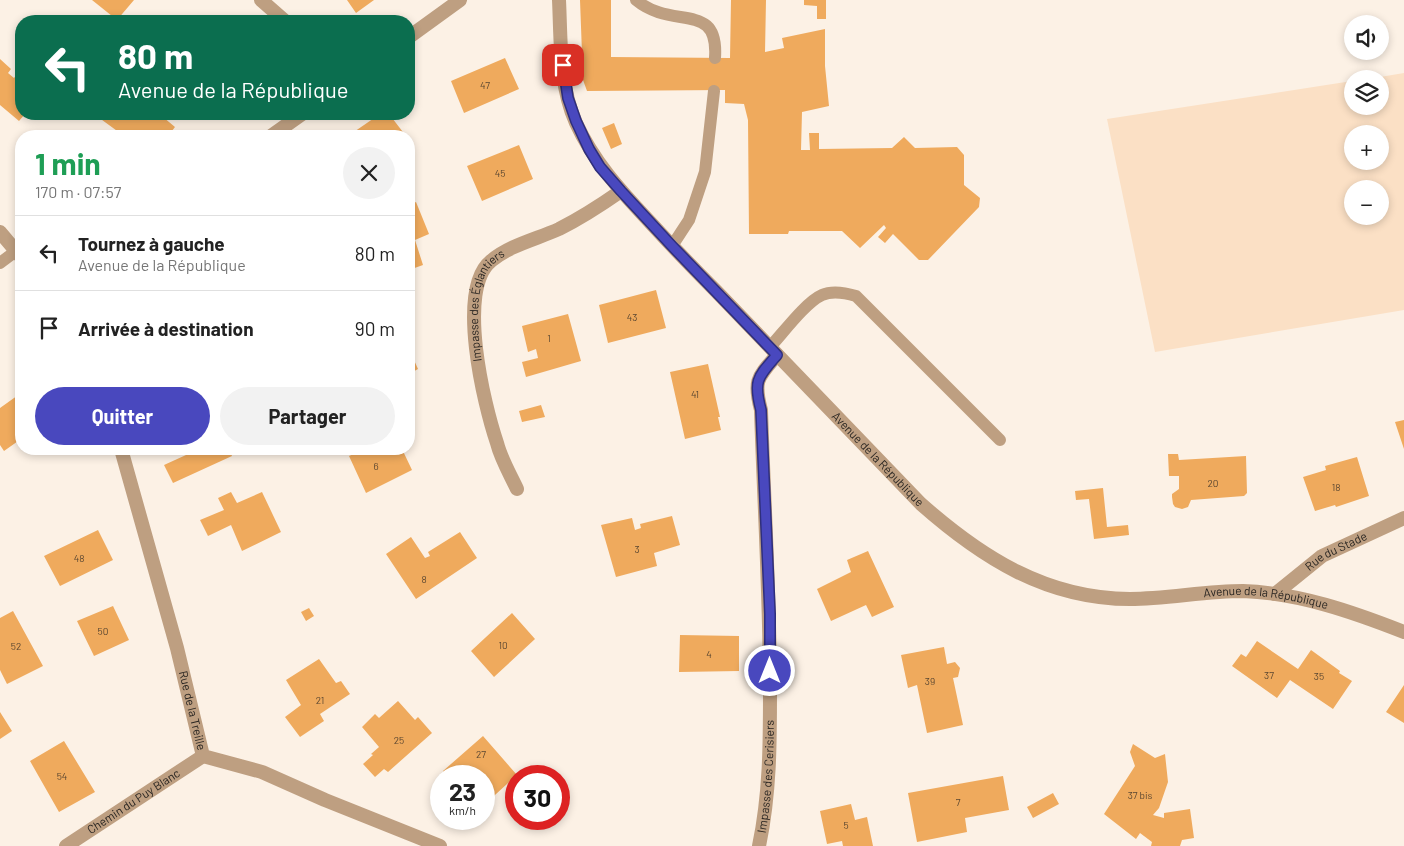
<!DOCTYPE html>
<html lang="fr">
<meta charset="utf-8">
<style>
body{margin:0;font-family:Barlow,sans-serif;background:#f2f2f2;color:#222;height:100vh;display:flex;flex-direction:column;font-size:19px;white-space:nowrap}
*{box-sizing:border-box;margin:0}
p{font-size:16px;color:#767676}
.icon{flex:none;width:28px;height:28px;fill:none;stroke:currentColor;stroke-width:2;stroke-linecap:round;stroke-linejoin:round}
.map{position:relative;flex:1;overflow:hidden}
.drawer{position:absolute;left:15px;top:130px;width:400px;height:325px;display:flex;flex-direction:column;background:#fff;border-radius:20px;box-shadow:0 2px 8px #0003}
.drawer>*{flex:none}
.hud{position:absolute;left:15px;top:15px;width:400px;height:105px;border-radius:20px;box-shadow:0 2px 8px #0003;background:#0b6e4f;color:#fff;overflow:hidden}
.fabs{position:absolute;left:1344px;top:15px;display:grid;gap:10px}
.fabs a{display:grid;place-items:center;width:45px;height:45px;border-radius:50%;background:#fff;box-shadow:0 2px 8px #0003;font-size:25px}
.speed{position:absolute;left:430px;top:765px;display:flex;gap:10px;font-size:25px;font-weight:700;text-align:center}
.speed>*{display:grid;place-content:center;width:65px;height:65px;border-radius:50%;background:#fff;box-shadow:0 2px 8px #0003;line-height:1}
.speed small{font-size:12px;font-weight:400}
.speed .limit{border:8px solid #d22;background:#fff;color:#111}
.pin{position:absolute;display:grid;place-items:center;width:42px;height:42px;color:#fff;margin:-21px;border-radius:10px;box-shadow:0 2px 8px #0006}
.me{position:absolute;width:55px;margin:-28px;rotate:0deg;stroke-linejoin:round;filter:drop-shadow(0 0 4px #0008)}
.turn{display:flex;align-items:center;gap:18px;height:105px;padding:0 20px;font-size:22px}
.turn .icon{width:65px;height:65px;stroke-width:2.5}
.turn b{display:block;font-size:35px;line-height:42px}
.round{display:grid;place-items:center;flex:none;width:52px;height:52px;border-radius:26px;background:#f2f2f2}
.overview{display:flex;align-items:center;justify-content:space-between;height:85px;padding:0 20px}
h1{font-size:30px;font-weight:700;line-height:38px;color:#1e9e55}
.action{display:flex;gap:10px;margin-top:auto;padding:10px 20px}
.action a{flex:1;height:58px;border-radius:30px;background:#4948be;color:#fff;font-size:20px;font-weight:700;line-height:58px;text-align:center}
.action a+a{background:#f2f2f2;color:#222}
ul{padding:0;list-style:none}
li{display:flex;align-items:center;gap:15px;height:75px;padding:0 20px;border-top:1px solid #e0e0e0}
li div{flex:1}
li b{display:block;font-size:19px}
li em{font-style:normal}
.map>svg:first-child{display:block}
.green{fill:#fbe0c5;fill-rule:evenodd}
.building{fill:#efaa5d}
.lines{fill:none;stroke-linecap:round;stroke-linejoin:round}
.service{stroke:#be9f81;stroke-width:12}
.minor{stroke:#be9f81;stroke-width:14}
.route-casing{stroke:#2f2f7c;stroke-width:12}
.route{stroke:#4948be;stroke-width:9}
.labels{text-anchor:middle;stroke-width:4.5;stroke-linejoin:round;paint-order:stroke}
.number-label{font-size:10px;fill:#5b4731}
.street-label{font-size:12px;fill:#2a2622;stroke:#fff}
</style>
<div class="map">
<svg width="1404" height="846" viewBox="0 0 1404 846">
<rect width="100%" height="100%" fill="#fcf1e5"/>
<path class="green" d="M 1404,73 L 1404,310 L 1155,352 L 1107,119 L 1352,81 L 1352,106 L 1380,106 L 1380,79 L 1368,79 ZM 1352,134 L 1380,134 L 1380,161 L 1352,161 ZM 1352,189 L 1380,189 L 1380,216 L 1352,216 Z"/>
<path class="building" d="M 92,0 L 134,0 L 117,20 Z
M 347,0 L 374,0 L 356,13 Z
M 580,0 L 611,0 L 611,57 L 730,58 L 731,0 L 766,0 L 765,52 L 784,48 L 782,38 L 825,29 L 825,66 L 829,106 L 802,112 L 801,150 L 810,150 L 809,133 L 819,133 L 819,149 L 892,148 L 904,137 L 915,148 L 957,147 L 964,155 L 964,185 L 980,198 L 979,207 L 928,260 L 919,260 L 893,234 L 885,243 L 878,237 L 886,228 L 884,225 L 860,248 L 842,231 L 789,231 L 788,234 L 749,234 L 748,120 L 744,104 L 725,103 L 725,90 L 587,91 L 583,80 Z
M 804,0 L 826,0 L 826,19 L 817,19 L 817,6 L 804,5 Z
M 505,58 L 519,89 L 464,113 L 451,81 Z
M 0,59 L 11,69 L 8,73 L 14,78 L 21,69 L 21,114 L 25,114 L 19,121 L 0,105 Z
M 100,114 L 159,114 L 157,116 L 161,119 L 163,117 L 175,127 L 168,136 L 124,136 L 98,117 Z
M 380,114 L 389,114 L 406,136 L 348,136 Z
M 614,123 L 622,144 L 611,149 L 602,128 Z
M 409,140 L 414,148 L 409,152 Z
M 519,145 L 533,179 L 482,201 L 467,166 Z
M 416,202 L 429,234 L 415,240 L 423,265 L 409,270 L 409,205 Z
M 656,290 L 666,328 L 608,343 L 599,305 Z
M 568,314 L 581,361 L 526,377 L 522,362 L 538,358 L 536,349 L 528,352 L 522,326 Z
M 409,349 L 418,369 L 409,374 Z
M 708,364 L 720,417 L 718,417 L 721,430 L 685,439 L 670,372 Z
M 21,393 L 21,439 L 4,451 L 0,445 L 0,408 Z
M 541,405 L 545,417 L 522,422 L 519,411 Z
M 1404,420 L 1404,449 L 1395,422 Z
M 183,449 L 229,449 L 232,456 L 173,483 L 164,465 L 186,455 Z
M 365,449 L 402,449 L 412,470 L 366,493 L 349,456 Z
M 1168,454 L 1178,454 L 1179,460 L 1246,456 L 1247,493 L 1244,496 L 1191,500 L 1188,507 L 1182,509 L 1175,507 L 1173,504 L 1172,497 L 1172,494 L 1179,489 L 1179,476 L 1169,476 Z
M 1357,457 L 1369,496 L 1336,507 L 1335,505 L 1315,511 L 1303,477 L 1326,470 L 1325,466 Z
M 1103,488 L 1107,527 L 1128,525 L 1129,535 L 1094,539 L 1089,499 L 1076,500 L 1075,491 Z
M 231,492 L 237,503 L 262,492 L 281,532 L 242,551 L 231,525 L 208,536 L 200,520 L 224,510 L 218,498 Z
M 672,516 L 680,545 L 654,553 L 657,566 L 616,577 L 601,525 L 632,518 L 635,530 L 641,528 L 640,524 Z
M 98,530 L 113,560 L 60,586 L 44,556 Z
M 460,532 L 477,558 L 416,599 L 386,554 L 411,537 L 425,558 L 430,556 L 428,552 Z
M 868,551 L 894,607 L 872,617 L 866,605 L 831,621 L 817,589 L 851,572 L 847,560 Z
M 113,606 L 129,640 L 94,656 L 77,621 Z
M 309,608 L 314,616 L 306,621 L 301,612 Z
M 13,611 L 43,666 L 7,684 L 0,670 L 0,618 Z
M 512,613 L 535,639 L 494,677 L 471,651 Z
M 680,635 L 739,636 L 739,671 L 679,672 Z
M 1257,641 L 1298,669 L 1311,650 L 1340,671 L 1339,673 L 1352,681 L 1333,709 L 1290,680 L 1277,698 L 1232,666 L 1241,654 L 1246,657 Z
M 944,647 L 947,664 L 955,662 L 960,668 L 958,677 L 953,678 L 963,725 L 927,733 L 917,685 L 908,688 L 901,655 Z
M 319,659 L 336,683 L 341,681 L 350,694 L 320,714 L 324,721 L 300,737 L 285,717 L 301,705 L 286,680 Z
M 1404,685 L 1404,723 L 1386,712 Z
M 398,701 L 415,720 L 418,717 L 432,733 L 388,772 L 384,769 L 375,777 L 363,764 L 373,755 L 371,754 L 379,747 L 362,727 L 375,714 L 379,718 Z
M 0,712 L 12,731 L 0,739 Z
M 483,736 L 517,775 L 484,805 L 484,776 L 447,776 L 443,771 Z
M 64,741 L 95,792 L 59,812 L 30,761 Z
M 1133,744 L 1155,758 L 1165,754 L 1168,782 L 1159,808 L 1153,815 L 1164,818 L 1164,813 L 1190,809 L 1194,838 L 1182,840 L 1180,846 L 1151,846 L 1152,842 L 1140,833 L 1136,839 L 1104,814 L 1135,766 L 1130,752 Z
M 1003,776 L 1009,810 L 965,818 L 967,832 L 917,842 L 908,793 Z
M 1053,793 L 1059,804 L 1033,818 L 1027,807 Z
M 851,804 L 855,820 L 867,817 L 873,846 L 843,846 L 842,841 L 827,844 L 820,811 Z"/>
<g class="lines">
<path class="service" d="M 636,0 C 673,31 719,0 715,58
M 672,246 L 689,220 L 705,172 L 714,91
M 0,263 L 16,251
M 770,347 C 783,333 806,302 822,295 C 833,290 846,293 856,296 L 1000,440"/>
<g class="minor">
<path d="M 261,0 L 285,21"/>
<path id="s1" d="M 559,0 C 561,41 559,85 576,123 C 594,162 619,189 648,220 C 670,244 693,268 716,291 C 784,362 852,433 921,504 C 981,557 1046,599 1130,599 C 1167,599 1205,591 1243,591 C 1299,593 1353,612 1404,632"/>
<path d="M 409,37 L 460,0"/>
<path d="M 271,136 L 302,114"/>
<path d="M 0,232 L 21,257"/>
<path id="s2" d="M 121,449 L 177,648 L 203,756 L 262,772 L 325,800 L 440,846"/>
<path id="s3" d="M 517,489 C 510,474 501,459 497,443 C 484,405 456,289 491,261 C 510,245 537,239 559,229 C 581,218 601,205 621,191"/>
<path id="s4" d="M 1275,594 L 1322,556 L 1404,518"/>
<path id="s5" d="M 66,846 L 203,756"/>
<path id="s6" d="M 759,846 C 770,794 770,743 770,691 C 770,597 764,504 761,410 C 753,380 758,377 777,355"/>
</g>
</g>
<g class="lines">
<g class="route-casing">
<path id="route" d="M 563,65 L 568,98 L 576,121 L 589,149 L 600,167 L 621,191 L 672,246 L 777,355 C 758,377 753,380 761,410 L 770,614 L 770,671"/>
</g>
<use href="#route" class="route"/>
</g>
<g class="labels">
<g class="number-label">
<text x="485" y="89">47</text>
<text x="500" y="177">45</text>
<text x="632" y="321">43</text>
<text x="549" y="342">1</text>
<text x="695" y="398">41</text>
<text x="376" y="470">6</text>
<text x="1213" y="487">20</text>
<text x="1336" y="491">18</text>
<text x="637" y="553">3</text>
<text x="79" y="562">48</text>
<text x="424" y="583">8</text>
<text x="103" y="635">50</text>
<text x="503" y="649">10</text>
<text x="16" y="650">52</text>
<text x="709" y="658">4</text>
<text x="1269" y="679">37</text>
<text x="1319" y="680">35</text>
<text x="930" y="685">39</text>
<text x="320" y="704">21</text>
<text x="399" y="744">25</text>
<text x="481" y="758">27</text>
<text x="62" y="780">54</text>
<text x="1140" y="799">37 bis</text>
<text x="958" y="806">7</text>
<text x="846" y="829">5</text>
</g>
<g class="street-label">
<text dy="4" stroke="none"><textPath href="#s3" startOffset="194">Impasse des Églantiers</textPath></text>
<text dy="4" stroke="none"><textPath href="#s1" startOffset="578">Avenue de la République</textPath></text>
<text dy="4" stroke="none"><textPath href="#s4" startOffset="75">Rue du Stade</textPath></text>
<text dy="4" stroke="none"><textPath href="#s1" startOffset="1012">Avenue de la République</textPath></text>
<text dy="4" stroke="none"><textPath href="#s2" startOffset="271">Rue de la Treille</textPath></text>
<text dy="4" stroke="none"><textPath href="#s6" startOffset="70">Impasse des Cerisiers</textPath></text>
<text dy="4" stroke="none"><textPath href="#s5" startOffset="81">Chemin du Puy Blanc</textPath></text>
</g>
</g>
</svg>
<div class="fabs">
<a><svg class="icon" aria-label="sound" viewBox="0 0 24 24"><path d="M4 9h4l5-4v14l-5-4H4zM17 9q2 3 0 6"/></svg></a>
<a><svg class="icon" aria-label="layers" viewBox="0 0 24 24"><path d="M12 4l9 5-9 5-9-5zM3 14l9 5 9-5"/></svg></a>
<a>+</a>
<a>−</a>
</div>
<div class="speed"><div>23<small>km/h</small></div><div class="limit">30</div></div>
<div class="pin" style="left:563px;top:65px;background:#d93025"><svg class="icon" aria-label="arrive" viewBox="0 0 24 24"><path d="M6 21V4h12l-3 4 3 4H6"/></svg></div>
<svg class="me" style="left:770px;top:671px" viewBox="-20 -20 40 40"><circle r="17" fill="#4948be" stroke="#fff" stroke-width="3"/><path d="M0-11L8 9 0 5-8 9z" fill="#fff"/></svg>
<div class="hud">
<div class="turn"><svg class="icon" aria-label="left" viewBox="0 0 24 24"><path d="M17 20v-9H6M10 6l-5 5 5 5"/></svg><div><b>80 m</b>Avenue de la République</div></div>
</div>
<section class="drawer">
<div class="overview"><div><h1>1 min</h1><p>170 m · 07:57</p></div><a class="round"><svg class="icon" aria-label="close" viewBox="0 0 24 24"><path d="M6 6l12 12M18 6L6 18"/></svg></a></div>
<ul>
<li><svg class="icon" aria-label="left" viewBox="0 0 24 24"><path d="M17 20v-9H6M10 6l-5 5 5 5"/></svg><div><b>Tournez à gauche</b><p>Avenue de la République</p></div><em>80 m</em></li>
<li><svg class="icon" aria-label="arrive" viewBox="0 0 24 24"><path d="M6 21V4h12l-3 4 3 4H6"/></svg><div><b>Arrivée à destination</b></div><em>90 m</em></li>
</ul>
<div class="action"><a>Quitter</a><a>Partager</a></div>
</section>
</div>
